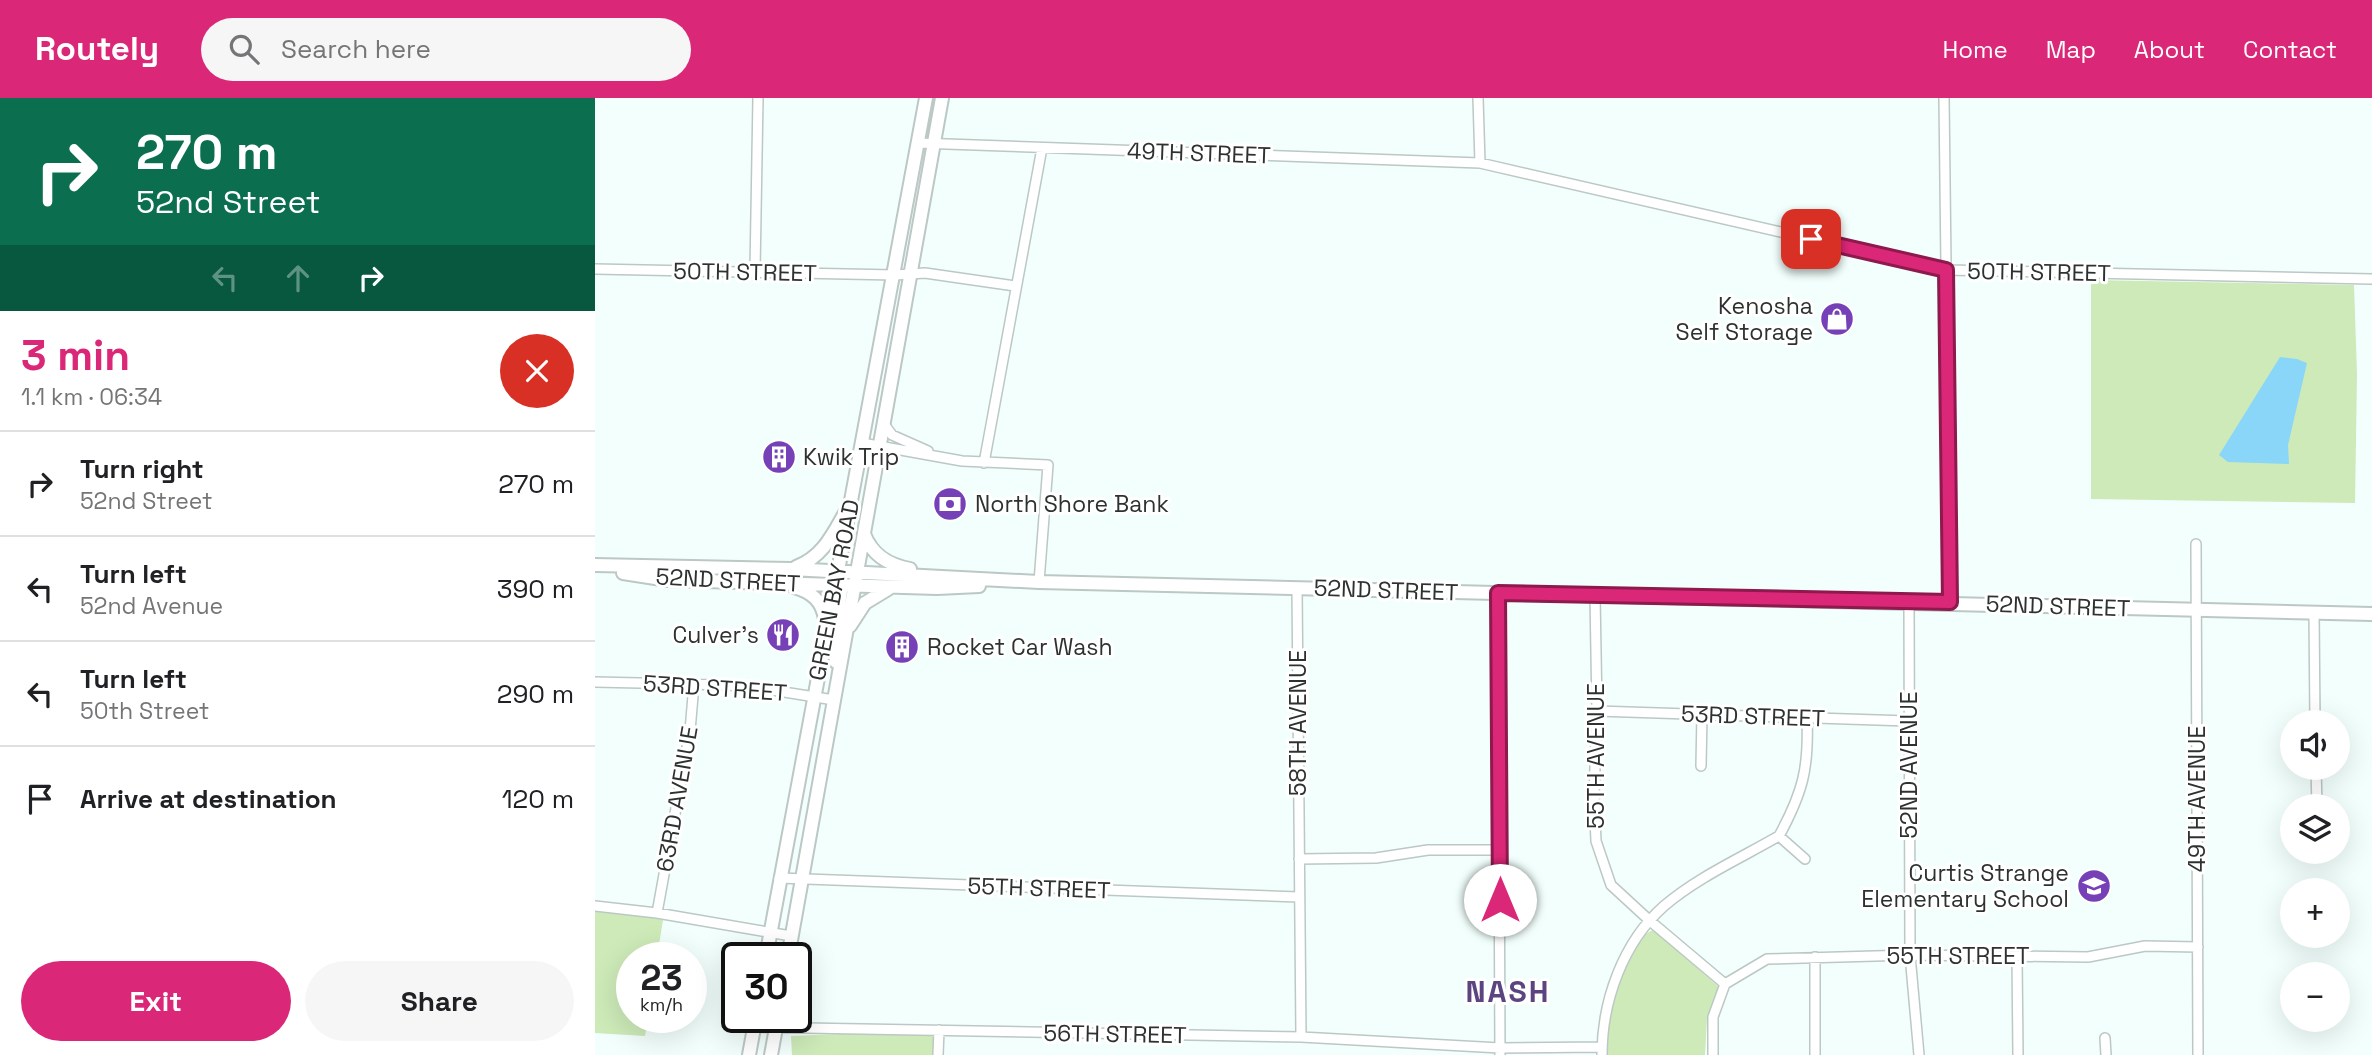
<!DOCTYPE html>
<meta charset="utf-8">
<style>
body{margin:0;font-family:"Space Grotesk",sans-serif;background:#f6f6f6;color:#202124;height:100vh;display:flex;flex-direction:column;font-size:26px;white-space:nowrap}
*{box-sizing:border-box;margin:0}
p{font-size:23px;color:#757577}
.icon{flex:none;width:38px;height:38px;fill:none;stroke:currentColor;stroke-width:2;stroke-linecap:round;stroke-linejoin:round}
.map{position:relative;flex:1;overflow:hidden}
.side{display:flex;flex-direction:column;background:#fff;width:595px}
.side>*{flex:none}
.top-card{background:#0b6e4f;color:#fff;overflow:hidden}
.controls{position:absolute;left:1685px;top:612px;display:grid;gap:14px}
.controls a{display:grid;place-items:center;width:70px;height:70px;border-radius:50%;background:#fff;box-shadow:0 7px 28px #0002;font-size:35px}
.speed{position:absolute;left:21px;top:844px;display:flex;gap:14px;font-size:35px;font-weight:700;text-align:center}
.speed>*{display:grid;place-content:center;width:91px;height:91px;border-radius:50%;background:#fff;box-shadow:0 7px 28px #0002;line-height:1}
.speed small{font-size:18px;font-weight:400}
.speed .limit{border:4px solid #111;border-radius:10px;background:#fff;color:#111}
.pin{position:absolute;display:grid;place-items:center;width:60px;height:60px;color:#fff;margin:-30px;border-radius:14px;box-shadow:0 4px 10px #0006}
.me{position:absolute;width:77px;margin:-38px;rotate:0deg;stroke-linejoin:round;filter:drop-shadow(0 0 5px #0008)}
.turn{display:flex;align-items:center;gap:24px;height:147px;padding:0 21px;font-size:32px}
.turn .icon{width:91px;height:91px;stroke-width:2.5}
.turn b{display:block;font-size:49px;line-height:60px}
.lanes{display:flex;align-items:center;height:66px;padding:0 21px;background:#0003;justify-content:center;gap:35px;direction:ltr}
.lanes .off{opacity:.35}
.round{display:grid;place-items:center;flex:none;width:74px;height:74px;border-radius:37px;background:#f6f6f6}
.headline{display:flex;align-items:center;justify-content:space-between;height:119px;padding:0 21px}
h1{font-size:42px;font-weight:700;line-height:52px;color:#db2777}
.primary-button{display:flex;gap:14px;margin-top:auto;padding:14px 21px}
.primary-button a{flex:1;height:80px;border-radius:42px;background:#db2777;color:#fff;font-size:28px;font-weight:700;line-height:80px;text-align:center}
.primary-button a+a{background:#f6f6f6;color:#202124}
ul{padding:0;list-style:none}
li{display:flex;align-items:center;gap:21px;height:105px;padding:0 21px;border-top:2px solid #e0e0e0}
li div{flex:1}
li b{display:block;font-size:26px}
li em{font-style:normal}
header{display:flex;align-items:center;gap:42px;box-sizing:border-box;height:98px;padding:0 35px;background:#db2777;color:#fff}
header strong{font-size:33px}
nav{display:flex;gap:38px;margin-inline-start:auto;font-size:24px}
.search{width:490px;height:63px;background:#f6f6f6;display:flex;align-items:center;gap:18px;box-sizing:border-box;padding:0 24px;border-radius:38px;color:#757577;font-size:26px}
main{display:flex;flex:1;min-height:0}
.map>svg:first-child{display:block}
.green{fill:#cdeab8}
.water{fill:#89d6f9}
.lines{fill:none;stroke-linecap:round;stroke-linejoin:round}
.minor-casing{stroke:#bcc8c5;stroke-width:12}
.major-casing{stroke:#bcc8c5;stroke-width:16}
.minor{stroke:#fff;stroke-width:9}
.major{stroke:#fff;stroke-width:12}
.route-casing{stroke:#8e194d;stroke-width:18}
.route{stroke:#db2777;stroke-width:12}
.labels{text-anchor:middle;stroke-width:6;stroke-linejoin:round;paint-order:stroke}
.street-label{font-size:23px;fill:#2d3231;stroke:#fff}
.poi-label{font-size:23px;fill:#2d3231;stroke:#fff;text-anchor:end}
.district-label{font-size:30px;font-weight:bold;letter-spacing:2px;fill:#5c4480;stroke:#fff}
</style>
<header>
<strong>Routely</strong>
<div class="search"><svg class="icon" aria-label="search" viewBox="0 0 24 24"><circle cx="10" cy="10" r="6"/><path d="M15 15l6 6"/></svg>Search here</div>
<nav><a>Home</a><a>Map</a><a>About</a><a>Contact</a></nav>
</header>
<main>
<section class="side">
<div class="top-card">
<div class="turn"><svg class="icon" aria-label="right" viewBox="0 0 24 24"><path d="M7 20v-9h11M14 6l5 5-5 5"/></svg><div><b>270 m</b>52nd Street</div></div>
<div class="lanes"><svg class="icon off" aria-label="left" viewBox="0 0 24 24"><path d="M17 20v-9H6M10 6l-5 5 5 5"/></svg><svg class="icon off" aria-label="ahead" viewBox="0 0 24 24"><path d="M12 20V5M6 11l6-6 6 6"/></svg><svg class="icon" aria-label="right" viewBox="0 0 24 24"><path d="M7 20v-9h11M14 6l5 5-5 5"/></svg></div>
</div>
<div class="headline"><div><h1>3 min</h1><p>1.1 km · 06:34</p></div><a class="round" style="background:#d93025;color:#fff"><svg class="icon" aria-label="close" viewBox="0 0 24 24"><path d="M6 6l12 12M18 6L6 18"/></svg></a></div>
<ul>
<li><svg class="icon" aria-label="right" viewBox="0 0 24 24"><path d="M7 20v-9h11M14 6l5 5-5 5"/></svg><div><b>Turn right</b><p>52nd Street</p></div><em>270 m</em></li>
<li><svg class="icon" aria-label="left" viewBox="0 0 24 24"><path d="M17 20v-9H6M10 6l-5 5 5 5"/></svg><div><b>Turn left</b><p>52nd Avenue</p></div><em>390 m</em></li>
<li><svg class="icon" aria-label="left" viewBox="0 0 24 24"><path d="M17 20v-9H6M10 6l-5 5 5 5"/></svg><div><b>Turn left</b><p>50th Street</p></div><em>290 m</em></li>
<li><svg class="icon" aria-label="arrive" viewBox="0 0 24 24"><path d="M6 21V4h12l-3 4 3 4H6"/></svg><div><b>Arrive at destination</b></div><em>120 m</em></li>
</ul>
<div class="primary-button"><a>Exit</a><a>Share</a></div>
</section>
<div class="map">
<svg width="1777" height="957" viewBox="0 0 1777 957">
<rect width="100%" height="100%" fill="#f2fffc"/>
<path class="green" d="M 1496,182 L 1759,187 L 1762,276 L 1760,405 L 1496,401 Z
M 0,811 L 18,811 L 68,822 L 62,859 L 37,859 L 37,919 L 53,919 L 50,938 L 0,935 Z
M 1059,832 L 1125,890 L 1112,921 L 1110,957 L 1011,957 C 1012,946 1011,934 1013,924 C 1017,903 1037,836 1059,832 Z
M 344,932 L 343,957 L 197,957 L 196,938 Z"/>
<path class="water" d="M 1685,259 L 1702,261 L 1712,265 L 1693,347 L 1694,366 L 1633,364 L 1624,357 Z"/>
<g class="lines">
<g class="minor-casing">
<path id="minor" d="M 883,0 L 885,65
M 1349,0 L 1355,504
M 323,45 L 885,65 L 1351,172 L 1777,181
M 0,171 L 300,177 L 330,175 L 420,188
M 160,173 L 163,0
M 289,326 L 297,337 L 333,353
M 267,345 L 367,363 L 453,367 L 444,484
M 389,365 L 447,50
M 1601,446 L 1603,957
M 702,490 L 706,939
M 903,495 L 905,957
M 1000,497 L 1002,613 L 999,697 L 1001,743 L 1016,787 L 1054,822 L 1130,886
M 1314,503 L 1315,857 L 1324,957
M 1719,514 L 1720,625
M 0,584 L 133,587 L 164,590 L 239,602
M 1002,613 L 1313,623
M 1106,668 L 1107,617
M 1721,670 L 1722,709
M 1184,738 C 1208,694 1214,670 1212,620
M 1184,738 L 1210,761
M 704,761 L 781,760 L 833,752 L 905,752
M 184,780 L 704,799
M 0,808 L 62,815 L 196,838
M 62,815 L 95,633 L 99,586
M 1422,859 L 1423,957
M 1130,886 L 1172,861 L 1315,857 L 1493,859 L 1550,848 L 1603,849
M 159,929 L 706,939 L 905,950 L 1007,949
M 1510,940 L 1511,957
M 343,957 L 344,932
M 1007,957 C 1007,903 1028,844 1069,808 C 1103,779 1146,760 1184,738
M 1118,957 L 1118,919 L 1130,886
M 1220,957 L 1220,859"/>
</g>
<g class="major-casing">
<path id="major" d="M 269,436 C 277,457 293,467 315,471
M 0,467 L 196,471 L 444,484 L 1777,516
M 201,469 C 227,459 237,438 250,415
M 28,475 L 73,482 L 342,490 L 384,488
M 199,489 C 217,494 227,503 230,521
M 255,528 L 270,505 L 293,491
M 241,564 L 239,541 L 246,493 L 245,481
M 171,859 L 331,0
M 193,859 L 347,0
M 154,957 L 161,919
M 176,957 L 183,919"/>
</g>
<use href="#minor" class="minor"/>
<use href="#major" class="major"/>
</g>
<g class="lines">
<g class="route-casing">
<path id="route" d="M 905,802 L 903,495 L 1355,504 L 1351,172 L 1216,141"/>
</g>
<use href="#route" class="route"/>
</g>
<defs>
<g id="shop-disc" transform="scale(1.75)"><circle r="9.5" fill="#7640b7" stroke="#fff"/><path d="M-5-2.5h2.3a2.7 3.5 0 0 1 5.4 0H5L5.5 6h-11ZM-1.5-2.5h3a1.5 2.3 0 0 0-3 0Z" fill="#fff"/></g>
<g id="building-disc" transform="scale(1.75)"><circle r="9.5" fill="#7640b7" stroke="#fff"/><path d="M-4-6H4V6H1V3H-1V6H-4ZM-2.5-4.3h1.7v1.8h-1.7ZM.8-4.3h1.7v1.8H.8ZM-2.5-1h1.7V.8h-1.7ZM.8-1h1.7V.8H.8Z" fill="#fff"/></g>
<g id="bank-disc" transform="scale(1.75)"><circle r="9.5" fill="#7640b7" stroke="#fff"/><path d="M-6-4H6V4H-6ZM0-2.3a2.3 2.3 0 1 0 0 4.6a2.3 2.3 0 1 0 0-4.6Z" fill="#fff"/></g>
<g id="restaurant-disc" transform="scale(1.75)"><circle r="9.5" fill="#7640b7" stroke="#fff"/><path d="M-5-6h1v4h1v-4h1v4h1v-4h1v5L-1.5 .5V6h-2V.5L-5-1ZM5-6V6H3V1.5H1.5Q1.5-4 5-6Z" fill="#fff"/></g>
<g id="school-disc" transform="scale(1.75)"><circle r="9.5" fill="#7640b7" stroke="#fff"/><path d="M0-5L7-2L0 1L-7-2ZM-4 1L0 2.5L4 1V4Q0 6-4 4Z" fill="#fff"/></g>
</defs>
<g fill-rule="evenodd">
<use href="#shop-disc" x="1242" y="221"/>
<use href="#building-disc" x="184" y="359"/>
<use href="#bank-disc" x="355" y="406"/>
<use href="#restaurant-disc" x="188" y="537"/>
<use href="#building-disc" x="307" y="549"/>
<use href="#school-disc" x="1499" y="788"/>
</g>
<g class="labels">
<g class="street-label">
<text transform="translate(604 55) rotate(2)" y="8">49TH STREET</text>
<text transform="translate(150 174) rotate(1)" y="8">50TH STREET</text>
<text transform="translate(1444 174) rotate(1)" y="8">50TH STREET</text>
<text transform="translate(133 482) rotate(3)" y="8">52ND STREET</text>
<text transform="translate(239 492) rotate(-79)" y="8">GREEN BAY ROAD</text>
<text transform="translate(791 492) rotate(2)" y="8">52ND STREET</text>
<text transform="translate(1463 508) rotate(2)" y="8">52ND STREET</text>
<text transform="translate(120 590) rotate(4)" y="8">53RD STREET</text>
<text transform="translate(1158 618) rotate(2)" y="8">53RD STREET</text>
<text transform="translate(703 625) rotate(-90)" y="8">58TH AVENUE</text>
<text transform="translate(1001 658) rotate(-90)" y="8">55TH AVENUE</text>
<text transform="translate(1314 667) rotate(-90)" y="8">52ND AVENUE</text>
<text transform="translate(82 701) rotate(-80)" y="8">63RD AVENUE</text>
<text transform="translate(1602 701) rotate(-90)" y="8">49TH AVENUE</text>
<text transform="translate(444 790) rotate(2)" y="8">55TH STREET</text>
<text x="1363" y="866">55TH STREET</text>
<text transform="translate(520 936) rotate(1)" y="8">56TH STREET</text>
</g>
<g class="poi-label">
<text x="1218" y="216">Kenosha<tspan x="1218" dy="26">Self Storage</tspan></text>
<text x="208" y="367" text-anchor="start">Kwik Trip</text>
<text x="380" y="414" text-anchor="start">North Shore Bank</text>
<text x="164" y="545">Culver's</text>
<text x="332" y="557" text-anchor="start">Rocket Car Wash</text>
<text x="1474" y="783">Curtis Strange<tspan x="1474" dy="26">Elementary School</tspan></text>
</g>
<g class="district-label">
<text x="913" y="904">NASH</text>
</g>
</g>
</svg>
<div class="controls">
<a><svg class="icon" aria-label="sound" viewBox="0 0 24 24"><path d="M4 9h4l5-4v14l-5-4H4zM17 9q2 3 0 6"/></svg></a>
<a><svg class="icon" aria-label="layers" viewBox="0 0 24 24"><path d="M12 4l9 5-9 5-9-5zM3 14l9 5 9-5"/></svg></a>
<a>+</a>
<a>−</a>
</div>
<div class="speed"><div>23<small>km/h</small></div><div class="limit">30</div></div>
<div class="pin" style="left:1216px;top:141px;background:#d93025"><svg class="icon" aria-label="arrive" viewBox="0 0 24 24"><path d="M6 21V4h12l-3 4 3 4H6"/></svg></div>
<svg class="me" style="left:905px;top:802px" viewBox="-20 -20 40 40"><circle r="19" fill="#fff"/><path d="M0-13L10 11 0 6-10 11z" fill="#db2777"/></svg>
</div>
</main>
